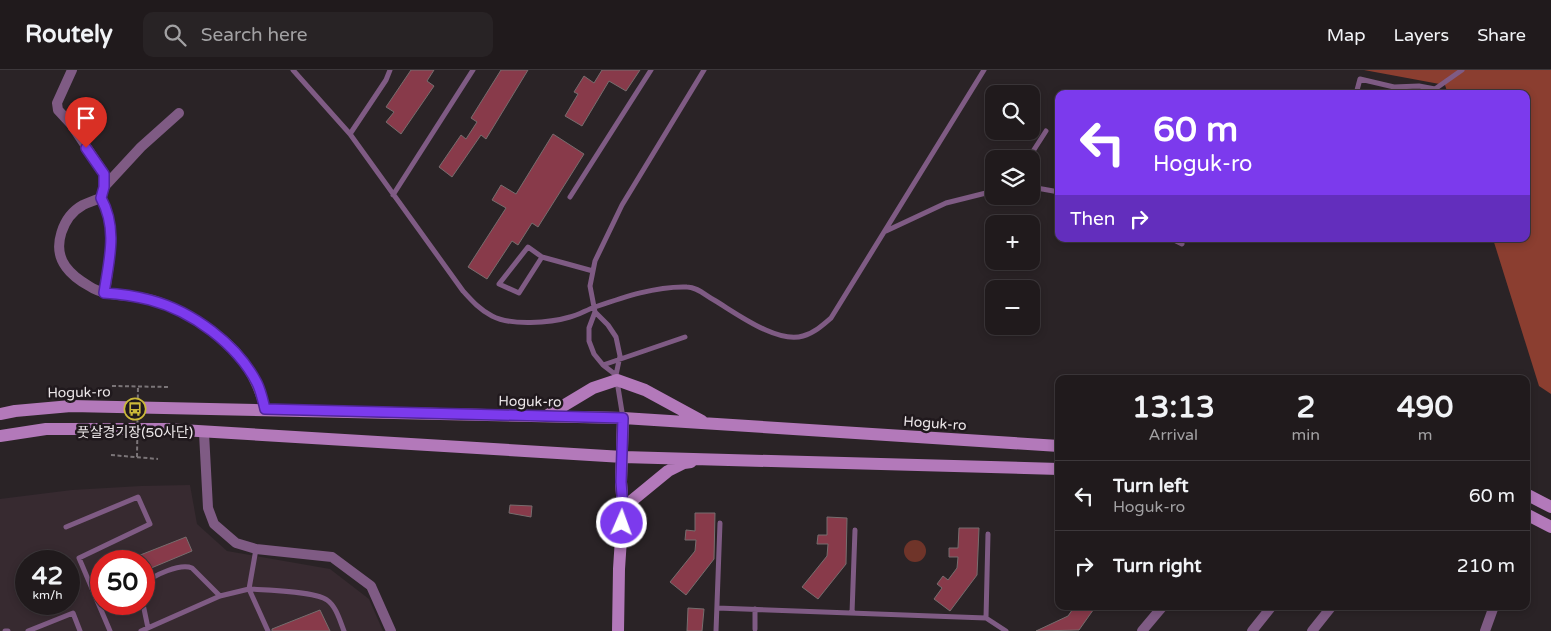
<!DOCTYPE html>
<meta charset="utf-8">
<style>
body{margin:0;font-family:"Varela Round","Noto Sans KR",sans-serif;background:#282325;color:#f1f3f6;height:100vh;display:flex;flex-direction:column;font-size:19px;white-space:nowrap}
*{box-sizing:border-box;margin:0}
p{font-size:16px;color:#a2a1a3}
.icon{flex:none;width:28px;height:28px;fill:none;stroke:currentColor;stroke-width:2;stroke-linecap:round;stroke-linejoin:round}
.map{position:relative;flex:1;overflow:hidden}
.drawer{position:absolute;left:1055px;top:305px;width:475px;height:235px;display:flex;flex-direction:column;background:#201a1c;border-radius:10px;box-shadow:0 2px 8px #0003,0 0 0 1px #3d383b}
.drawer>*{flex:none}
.guide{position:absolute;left:1055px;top:20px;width:475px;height:152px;border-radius:10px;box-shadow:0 2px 8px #0003,0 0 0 1px #3d383b;background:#7c3aed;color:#fff;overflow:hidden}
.buttons{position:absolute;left:985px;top:15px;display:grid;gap:10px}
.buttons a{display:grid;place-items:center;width:55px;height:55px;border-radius:10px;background:#201a1c;box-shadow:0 2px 8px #0003,0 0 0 1px #3d383b;font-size:25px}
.speed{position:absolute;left:15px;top:480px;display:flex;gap:10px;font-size:25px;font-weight:700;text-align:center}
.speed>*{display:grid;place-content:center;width:65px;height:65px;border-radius:50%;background:#201a1c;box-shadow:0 2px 8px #0003,0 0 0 1px #3d383b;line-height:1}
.speed small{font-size:12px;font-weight:400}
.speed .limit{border:8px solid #d22;background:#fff;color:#111}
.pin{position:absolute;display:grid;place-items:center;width:42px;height:42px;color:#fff;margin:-51px -21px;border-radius:50% 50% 50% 0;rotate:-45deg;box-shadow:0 0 5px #0007}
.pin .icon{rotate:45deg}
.me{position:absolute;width:55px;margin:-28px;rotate:2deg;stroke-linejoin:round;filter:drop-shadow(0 0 4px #0008)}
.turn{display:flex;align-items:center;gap:18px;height:105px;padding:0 15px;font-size:22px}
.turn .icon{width:65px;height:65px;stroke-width:2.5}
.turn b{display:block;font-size:35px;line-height:42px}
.then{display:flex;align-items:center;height:48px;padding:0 15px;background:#0003;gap:10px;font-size:19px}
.eta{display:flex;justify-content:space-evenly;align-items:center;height:85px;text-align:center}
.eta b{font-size:30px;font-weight:700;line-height:35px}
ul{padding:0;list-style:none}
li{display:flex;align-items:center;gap:15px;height:70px;padding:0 15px;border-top:1px solid #3d383b}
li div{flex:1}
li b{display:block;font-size:19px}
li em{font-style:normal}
header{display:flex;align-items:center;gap:30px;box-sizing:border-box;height:70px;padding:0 25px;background:#201a1c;border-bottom:1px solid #3d383b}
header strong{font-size:24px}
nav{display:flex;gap:28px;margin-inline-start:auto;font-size:18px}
.search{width:350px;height:45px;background:#282325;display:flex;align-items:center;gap:12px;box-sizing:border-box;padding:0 18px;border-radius:10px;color:#a2a1a3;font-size:19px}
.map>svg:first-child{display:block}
.built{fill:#372a30;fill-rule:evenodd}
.green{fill:#6f3429}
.forest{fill:#8b3e30}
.building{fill:#883a4a;stroke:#776d6e}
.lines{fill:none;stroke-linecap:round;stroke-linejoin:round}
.path{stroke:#7b7578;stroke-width:2;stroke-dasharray:4 2.5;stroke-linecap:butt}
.service{stroke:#7f5b84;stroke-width:5}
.minor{stroke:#7f5b84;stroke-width:10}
.secondary{stroke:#b379ba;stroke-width:12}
.path-bridge{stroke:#7b7578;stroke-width:2;stroke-dasharray:4 2.5;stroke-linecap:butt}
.route-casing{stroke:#51269a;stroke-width:12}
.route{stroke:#7c3aed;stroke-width:9}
.labels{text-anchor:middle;stroke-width:5;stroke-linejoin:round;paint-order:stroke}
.street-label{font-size:14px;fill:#ece7e9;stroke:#20191d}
.poi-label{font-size:14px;fill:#ece7e9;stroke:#20191d}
</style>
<header>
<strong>Routely</strong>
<div class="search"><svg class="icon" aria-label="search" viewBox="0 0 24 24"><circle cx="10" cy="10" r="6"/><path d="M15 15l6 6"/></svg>Search here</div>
<nav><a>Map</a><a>Layers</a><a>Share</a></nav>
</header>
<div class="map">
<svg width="1551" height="561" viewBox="0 0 1551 561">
<rect width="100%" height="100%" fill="#2a2326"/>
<path class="built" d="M 190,415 L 197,454 L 227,481 L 330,499 L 369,529 L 383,561 L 0,561 L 0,429 L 72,420 L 141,416 ZM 26,491 L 69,491 L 69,534 L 26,534 ZM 101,491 L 144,491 L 144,534 L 101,534 Z"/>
<path class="green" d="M904 481a11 11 0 1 1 22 0a11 11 0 1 1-22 0Z"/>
<path class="forest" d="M 1364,0 L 1551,0 L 1551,324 L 1539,316 L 1493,169 L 1526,169 L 1526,24 L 1448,24 L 1445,15 Z"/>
<path class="building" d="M 411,0 L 434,0 L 427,11 L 434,16 L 401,64 L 386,52 L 394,42 L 386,37 Z
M 501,0 L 528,0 L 486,69 L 481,65 L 452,107 L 439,97 L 461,65 L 466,69 L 477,52 L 471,48 Z
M 602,0 L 640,0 L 626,21 L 609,11 L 582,56 L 565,46 L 578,24 L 574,22 L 584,6 L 594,13 Z
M 553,64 L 584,84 L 538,157 L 532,153 L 518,175 L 512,171 L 487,209 L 468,197 L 506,138 L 492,130 L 501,115 L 516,124 Z
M 510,435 L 532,436 L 531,447 L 509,443 Z
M 695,443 L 715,443 L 714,489 L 686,525 L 670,512 L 695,481 L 696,470 L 685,470 L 686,460 L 695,461 Z
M 827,447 L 847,448 L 846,494 L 818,529 L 802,517 L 827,486 L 828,474 L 817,474 L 818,465 L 827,465 Z
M 959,458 L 979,458 L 977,505 L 950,541 L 934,529 L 942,518 L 937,514 L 943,506 L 948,510 L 957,498 L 958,487 L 949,487 L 949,478 L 958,478 Z
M 186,467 L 192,481 L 144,501 L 144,491 L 125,491 Z
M 1075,536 L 1096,536 L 1079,560 L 1036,561 L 1068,546 Z
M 688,538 L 704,539 L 702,561 L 687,561 Z
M 320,540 L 330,561 L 272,561 L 272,559 Z"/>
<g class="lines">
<path class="path" d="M 112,316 L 169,317
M 111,385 L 158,389"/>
<path class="service" d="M 293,0 L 350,64 L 463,221 C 472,231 480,240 492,246 C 511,256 550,253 570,247 C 579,245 586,240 595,237 C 624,227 656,216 687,217 C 697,217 705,225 714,230 C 736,243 777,274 803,266 C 814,263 823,255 831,248 L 984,0
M 1356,24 L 1360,9 L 1394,17 L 1419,16 L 1435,19 L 1462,0
M 350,64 L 386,10 L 390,0
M 1028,89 L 1046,61
M 1031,117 L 1059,122
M 393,125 L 473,0
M 570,127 L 651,0
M 886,161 L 946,133 L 994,121
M 1172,169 L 1182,174
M 542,187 L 519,223 L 499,214 L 528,177 L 542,187 L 593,201
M 595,242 L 608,255 L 616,267 L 620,286 L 616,305 L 623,348
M 603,295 L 685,267
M 616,305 L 603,295 L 594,284 L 589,271 L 589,258 L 595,242 L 590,216 L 595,191 L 622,135 L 704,0
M 66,457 L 138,427 L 150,454 L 79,488 L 110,561
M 256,479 L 249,519 C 266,520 315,521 327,530 C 336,536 340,551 344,561
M 144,514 C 154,505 180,493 192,498 L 220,526
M 143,534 L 148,558
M 717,538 L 986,548 L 1006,561
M 852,543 L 855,460
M 986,548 L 988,464
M 755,559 L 755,539
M 5,561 L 8,561
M 28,561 L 73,543 L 80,561
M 141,561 L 220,526 L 249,519 L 268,561
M 716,561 L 720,453"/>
<path class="minor" d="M 72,0 L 57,33 L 58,40 L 71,54 L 104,103 L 104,117 L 101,128 C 118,158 109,191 105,223
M 104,117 L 141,77 L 179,43
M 101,128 C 95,130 89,132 83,135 C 63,146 51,177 66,197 C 71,204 82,212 89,216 C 105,227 130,225 148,229 C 178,236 226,266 243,291 C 254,306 260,321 265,339
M 204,363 L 208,438 L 214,454 L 236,473 L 256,479 L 332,487 L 371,516 L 391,561
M 1142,561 L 1163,536
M 1252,561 L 1272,536
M 1312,561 L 1332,536
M 1485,561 L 1494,536"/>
<path class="secondary" d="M 0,344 L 15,341 L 71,336 L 623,348 L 1059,376
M 548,345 L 593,318 L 617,310 L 645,320 L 702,351
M 0,366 L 46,359 L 165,359 L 623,387 L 1059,399
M 1526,424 L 1551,437
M 623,438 L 668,401 L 684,393 L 691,392
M 1526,444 L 1551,457
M 618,561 L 619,499 L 623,438 L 621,412 L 623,348"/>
<path class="path-bridge" d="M 137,387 L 138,316"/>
</g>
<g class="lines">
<g class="route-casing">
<path id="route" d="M 86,78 L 104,104 L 104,117 L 101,128 C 118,159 109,190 104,223 C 120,224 135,226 150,230 C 192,241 237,274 257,313 C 261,321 263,331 265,339 L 623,348 L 621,412 L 623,438 L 622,453"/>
</g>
<use href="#route" class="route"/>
</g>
<defs>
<g id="bus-ring" transform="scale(1.125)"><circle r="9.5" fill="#20191d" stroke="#ccb939" stroke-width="1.5"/><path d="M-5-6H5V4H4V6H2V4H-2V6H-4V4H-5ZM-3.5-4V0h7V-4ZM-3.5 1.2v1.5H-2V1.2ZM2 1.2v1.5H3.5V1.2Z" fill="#ccb939"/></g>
</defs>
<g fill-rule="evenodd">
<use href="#bus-ring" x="135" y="339"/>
</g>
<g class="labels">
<g class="street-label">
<text transform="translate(79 322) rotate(-1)" y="5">Hoguk-ro</text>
<text transform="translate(530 331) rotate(1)" y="5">Hoguk-ro</text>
<text transform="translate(935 353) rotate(4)" y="5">Hoguk-ro</text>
</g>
<g class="poi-label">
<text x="135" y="367">풋살경기장(50사단)</text>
</g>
</g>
</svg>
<div class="buttons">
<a><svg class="icon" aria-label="search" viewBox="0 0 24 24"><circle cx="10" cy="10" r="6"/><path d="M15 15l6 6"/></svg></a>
<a><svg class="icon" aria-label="layers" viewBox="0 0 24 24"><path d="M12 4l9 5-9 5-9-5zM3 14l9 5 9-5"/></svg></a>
<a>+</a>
<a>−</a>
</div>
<div class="speed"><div>42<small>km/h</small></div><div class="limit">50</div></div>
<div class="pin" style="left:86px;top:78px;background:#d93025"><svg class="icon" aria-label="arrive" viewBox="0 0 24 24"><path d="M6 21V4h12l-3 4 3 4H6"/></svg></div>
<svg class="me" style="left:622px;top:453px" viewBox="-20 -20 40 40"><circle r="17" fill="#7c3aed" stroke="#fff" stroke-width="3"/><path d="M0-11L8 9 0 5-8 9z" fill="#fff"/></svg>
<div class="guide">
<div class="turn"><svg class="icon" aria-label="left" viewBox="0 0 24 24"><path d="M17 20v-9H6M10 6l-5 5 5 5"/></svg><div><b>60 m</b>Hoguk-ro</div></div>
<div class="then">Then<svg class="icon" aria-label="right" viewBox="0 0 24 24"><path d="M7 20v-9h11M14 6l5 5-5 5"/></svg></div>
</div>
<section class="drawer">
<div class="eta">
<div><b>13:13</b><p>Arrival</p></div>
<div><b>2</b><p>min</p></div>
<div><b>490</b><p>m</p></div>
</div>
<ul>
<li><svg class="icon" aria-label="left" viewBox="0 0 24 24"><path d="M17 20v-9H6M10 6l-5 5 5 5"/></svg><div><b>Turn left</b><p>Hoguk-ro</p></div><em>60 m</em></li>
<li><svg class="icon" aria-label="right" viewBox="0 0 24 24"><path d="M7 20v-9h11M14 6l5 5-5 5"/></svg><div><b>Turn right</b></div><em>210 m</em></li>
</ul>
</section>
</div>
